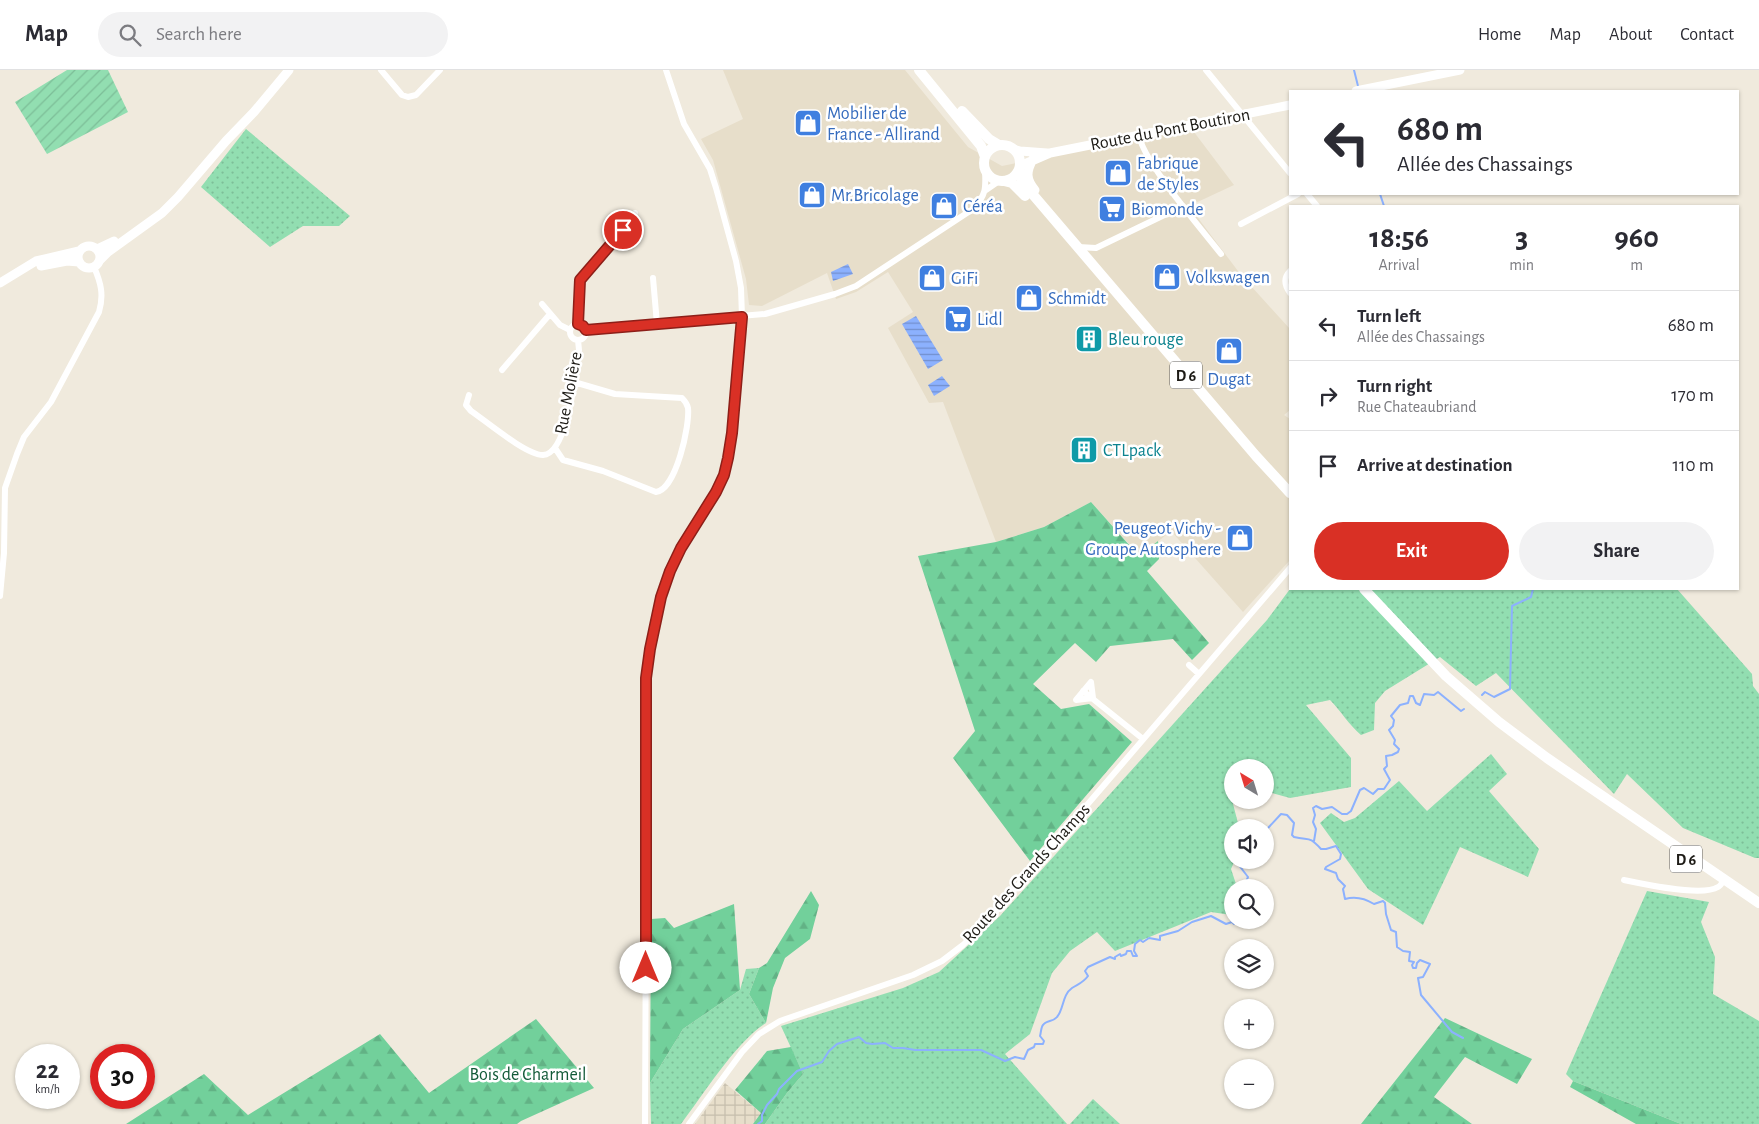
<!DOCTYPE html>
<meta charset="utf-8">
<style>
body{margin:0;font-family:"Alegreya Sans",sans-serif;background:#f2f2f3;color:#2b2b33;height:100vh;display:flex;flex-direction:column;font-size:19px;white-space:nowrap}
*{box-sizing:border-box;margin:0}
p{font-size:16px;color:#7c7c81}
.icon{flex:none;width:28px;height:28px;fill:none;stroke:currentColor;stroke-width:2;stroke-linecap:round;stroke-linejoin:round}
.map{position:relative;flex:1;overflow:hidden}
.panel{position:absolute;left:1289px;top:135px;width:450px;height:385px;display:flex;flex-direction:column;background:#fff;border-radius:0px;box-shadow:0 1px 4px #0004}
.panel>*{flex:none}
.hud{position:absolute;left:1289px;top:20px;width:450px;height:105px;border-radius:0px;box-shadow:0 1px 4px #0004;background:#fff;color:#2b2b33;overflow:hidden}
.needle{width:32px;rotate:322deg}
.controls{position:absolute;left:1224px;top:689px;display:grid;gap:10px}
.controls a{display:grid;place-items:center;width:50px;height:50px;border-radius:50%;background:#fff;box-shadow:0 1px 4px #0004;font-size:25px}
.speed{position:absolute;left:15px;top:974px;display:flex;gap:10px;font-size:25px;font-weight:700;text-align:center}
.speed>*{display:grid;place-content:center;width:65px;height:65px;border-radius:50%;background:#fff;box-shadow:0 1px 4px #0004;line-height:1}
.speed small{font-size:12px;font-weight:400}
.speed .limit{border:8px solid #d22;background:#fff;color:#111}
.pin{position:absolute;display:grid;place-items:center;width:42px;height:42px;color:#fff;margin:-21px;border:2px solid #fff;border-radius:50%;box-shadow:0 1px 5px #0007}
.me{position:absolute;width:55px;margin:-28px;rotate:0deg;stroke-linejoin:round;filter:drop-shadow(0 0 4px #0008)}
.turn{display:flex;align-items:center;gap:18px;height:105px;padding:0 25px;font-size:22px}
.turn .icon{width:65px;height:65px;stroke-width:2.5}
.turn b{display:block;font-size:35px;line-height:42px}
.eta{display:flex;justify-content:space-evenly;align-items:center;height:85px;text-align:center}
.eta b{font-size:30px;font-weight:700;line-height:35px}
.cta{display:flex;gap:10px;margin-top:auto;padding:10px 25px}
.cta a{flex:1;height:58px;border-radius:30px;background:#d93025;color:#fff;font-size:20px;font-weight:700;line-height:58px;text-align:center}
.cta a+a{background:#f2f2f3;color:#2b2b33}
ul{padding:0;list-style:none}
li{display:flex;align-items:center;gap:15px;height:70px;padding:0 25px;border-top:1px solid #e1e1e2}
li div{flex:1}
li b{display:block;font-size:19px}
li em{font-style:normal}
header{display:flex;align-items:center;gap:30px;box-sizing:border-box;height:70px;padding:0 25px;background:#fff;border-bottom:1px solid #e1e1e2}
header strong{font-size:24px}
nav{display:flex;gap:28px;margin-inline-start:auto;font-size:18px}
.search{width:350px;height:45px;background:#f2f2f3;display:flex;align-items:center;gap:12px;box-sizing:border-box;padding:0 18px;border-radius:28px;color:#7c7c81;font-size:19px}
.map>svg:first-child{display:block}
.built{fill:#e7deca}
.industrial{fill:url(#industrial-grid)}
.grass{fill:url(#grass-dots)}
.forest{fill:url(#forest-firs)}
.garden{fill:url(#garden-furrows)}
.water{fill:url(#water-rules)}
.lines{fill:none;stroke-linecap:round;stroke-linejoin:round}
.stream{stroke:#8cb1fe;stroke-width:2}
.minor{stroke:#fff;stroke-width:6}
.secondary{stroke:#fff;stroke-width:9}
.primary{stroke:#fff;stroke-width:10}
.route-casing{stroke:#8d1f18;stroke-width:12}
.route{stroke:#d93025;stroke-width:9}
.labels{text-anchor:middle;stroke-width:5;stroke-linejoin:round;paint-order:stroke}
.shield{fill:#fff;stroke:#615f5c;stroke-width:1}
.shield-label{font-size:16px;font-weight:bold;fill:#1d1b16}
.shop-label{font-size:18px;fill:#366cbe;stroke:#fff;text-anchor:start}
.street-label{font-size:18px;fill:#1d1b16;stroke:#fff}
.culture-label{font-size:18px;fill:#0d838f;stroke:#fff;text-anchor:start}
.park-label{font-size:18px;fill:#125a38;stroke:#fff}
</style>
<header>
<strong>Map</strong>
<div class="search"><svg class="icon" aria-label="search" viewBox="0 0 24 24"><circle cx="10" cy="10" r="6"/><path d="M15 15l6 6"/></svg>Search here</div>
<nav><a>Home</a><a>Map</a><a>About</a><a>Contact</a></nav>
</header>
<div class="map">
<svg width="1759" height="1054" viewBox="0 0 1759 1054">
<defs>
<pattern id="industrial-grid" width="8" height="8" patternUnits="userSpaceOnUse" patternTransform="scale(1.25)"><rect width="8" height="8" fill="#e7deca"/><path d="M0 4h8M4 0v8" fill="none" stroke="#c6bead"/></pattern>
<pattern id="grass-dots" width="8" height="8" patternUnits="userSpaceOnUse" patternTransform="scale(1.25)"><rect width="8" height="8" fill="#92deb1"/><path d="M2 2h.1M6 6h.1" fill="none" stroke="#7dbe98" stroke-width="1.8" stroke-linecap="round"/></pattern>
<pattern id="forest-firs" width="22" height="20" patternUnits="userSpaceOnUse" patternTransform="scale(1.25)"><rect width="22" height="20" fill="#72d09b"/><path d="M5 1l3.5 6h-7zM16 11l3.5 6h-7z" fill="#62b285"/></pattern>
<pattern id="garden-furrows" width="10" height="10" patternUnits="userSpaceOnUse" patternTransform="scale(1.25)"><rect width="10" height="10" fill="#92deb1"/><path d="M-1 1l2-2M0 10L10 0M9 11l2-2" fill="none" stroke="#7dbe98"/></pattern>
<pattern id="water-rules" width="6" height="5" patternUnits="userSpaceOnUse" patternTransform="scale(1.25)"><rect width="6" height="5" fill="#8cb1fe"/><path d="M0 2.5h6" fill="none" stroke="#728fcd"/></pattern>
</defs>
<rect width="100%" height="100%" fill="#f0eadd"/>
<path class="built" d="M 723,0 L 905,0 L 968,77 L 1002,96 L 1191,58 L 1234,115 L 1189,136 L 1241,205 L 1290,259 L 1290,340 L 1284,345 L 1290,349 L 1290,490 L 1243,542 L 1171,461 L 1140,486 L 1091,432 L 1044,457 L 996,472 L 943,332 L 929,333 L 888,258 L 913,242 L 888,202 L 856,222 L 836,229 L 827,203 L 762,236 L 749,235 L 746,209 L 713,90 L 701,69 L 743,49 Z"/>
<path class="industrial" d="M 725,1013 L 761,1043 L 753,1054 L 695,1054 Z"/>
<path class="grass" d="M 246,59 L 350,146 L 339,156 L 303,156 L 270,177 L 201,117 Z
M 1290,519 L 1677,519 L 1752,604 L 1753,616 L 1759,624 L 1759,788 L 1755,788 L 1683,758 L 1627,704 L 1614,724 L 1496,603 L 1476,616 L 1440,587 L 1385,621 L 1375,633 L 1374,660 L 1361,665 C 1349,655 1341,641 1330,630 L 1306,635 L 1351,688 L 1351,717 L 1290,728 L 1265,721 L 1265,698 L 1232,698 L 1232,730 L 1239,757 L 1232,758 L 1232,790 L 1235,790 L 1231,799 L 1237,817 L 1232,818 L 1231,845 L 1211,842 L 1115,881 L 1097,862 L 1070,881 L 1052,903 L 1030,964 L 1005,984 L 1067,1054 L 765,1054 L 787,1023 L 803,1004 L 781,956 L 903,918 L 939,902 L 1000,846 L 1267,550 Z
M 1491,684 L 1507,704 L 1489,721 L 1539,779 L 1528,807 L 1460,777 L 1423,855 L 1368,819 L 1320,753 L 1331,743 L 1344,752 L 1355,748 L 1399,711 L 1427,741 Z
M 1647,821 L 1709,832 L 1701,852 L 1715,887 L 1713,924 L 1759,951 L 1759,1054 L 1681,1054 L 1573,1011 L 1566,1004 Z
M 759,898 L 749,924 L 766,953 C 736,972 703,1025 681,1054 L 651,1054 L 650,1013 L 683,959 L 740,920 L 746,899 Z
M 1093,1029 L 1120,1054 L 1070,1054 Z"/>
<path class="forest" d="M 1091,432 L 1139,486 L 1158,471 L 1159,489 L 1147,501 L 1209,573 L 1192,590 L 1173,569 L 1110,576 L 1096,592 L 1075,573 L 1033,614 L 1061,639 L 1089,634 L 1132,672 L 1030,791 L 953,688 L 975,661 L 918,486 L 996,472 L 1044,457 Z
M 811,821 L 819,835 L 810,869 L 785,888 L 773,918 L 766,953 L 749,924 L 759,898 L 767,893 Z
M 734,834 L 740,920 L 683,959 L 650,1013 L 651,849 L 665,848 L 674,858 Z
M 1445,948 L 1532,989 L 1517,1014 L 1465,987 L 1434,1027 L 1472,1054 L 1361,1054 Z
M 536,949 L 594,1018 L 521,1051 L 517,1054 L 126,1054 L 204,1004 L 248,1045 L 380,964 L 429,1023 Z
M 791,977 L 803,1004 L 787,1023 L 765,1054 L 753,1054 L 761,1043 L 735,1020 L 767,981 Z
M 1573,1011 L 1681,1054 L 1636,1054 L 1570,1017 Z"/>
<path class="garden" d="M 67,0 L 108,0 L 128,42 L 47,84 L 15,32 Z"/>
<path class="water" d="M 848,194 L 853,204 L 833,211 L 831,202 Z
M 916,246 L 943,290 L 928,299 L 902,254 Z
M 942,306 L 950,316 L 934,326 L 928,315 Z"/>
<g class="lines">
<path class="stream" d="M 1354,0 L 1358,16
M 1380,124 L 1384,136
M 1482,625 L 1485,622 L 1494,627 L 1510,619 L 1512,536 L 1531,527 L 1533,519
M 1265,759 L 1268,758 L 1281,744 L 1287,745 L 1294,753 L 1292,765 L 1294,767 C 1310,771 1308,765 1321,779 L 1326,779 L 1336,776 L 1341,784 L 1340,789 L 1326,797 L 1325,799 L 1336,803 L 1338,809 L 1345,816 L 1343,819 L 1345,829 C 1355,826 1366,829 1374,834 L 1383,831 L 1385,833 L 1386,844 L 1391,860 L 1396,862 L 1397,877 L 1403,881 L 1410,882 L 1409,891 L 1414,892 L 1412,895 L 1413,898 L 1416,898 L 1417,893 L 1420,890 L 1430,894 L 1423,907 L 1418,908 L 1421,925 L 1452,962 L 1463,968
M 1314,771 L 1316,759 L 1313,752 L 1315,745 L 1313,738 L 1316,736 L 1322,739 L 1332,737 L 1342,744 L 1347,744 L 1351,741 L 1360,720 L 1364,718 L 1373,724 L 1378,719 L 1384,719 L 1390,710 L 1384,699 L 1387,696 L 1386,686 L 1392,685 L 1398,682 L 1399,679 L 1394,674 L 1395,670 L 1389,660 L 1393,656 L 1394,650 L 1391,646 L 1400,635 L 1408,633 L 1410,626 L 1413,626 L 1416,633 L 1420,635 L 1424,624 L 1434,625 L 1438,622 L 1461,641 L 1464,639
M 1246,790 L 1238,794 L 1248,807 L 1245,814 L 1251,813 L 1250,818
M 758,1054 L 762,1051 L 762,1045 L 767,1035 L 777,1024 L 779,1019 L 797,1001 L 822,992 L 829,981 L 837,974 L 859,967 L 866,973 L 872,974 L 885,973 L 893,978 L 903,978 L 915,980 L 981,980 L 1005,991 L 1015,987 L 1024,989 L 1028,980 L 1034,977 L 1035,974 L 1043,974 L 1044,971 L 1040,966 C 1041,963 1041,957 1043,955 C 1046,950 1053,952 1057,947 C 1064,939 1062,925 1072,918 C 1078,914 1083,913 1088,906 L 1085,901 L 1088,897 L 1110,887 L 1115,889 L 1115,887 L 1120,884 L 1121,886 L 1126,884 L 1127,881 L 1131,881 L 1133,886 L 1137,886 L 1134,881 L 1135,874 L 1140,870 L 1143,872 L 1149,868 L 1160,870 L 1160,866 L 1178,861 L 1192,852 L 1211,846 L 1226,854 L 1232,852 L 1234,854 L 1237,850"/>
<path class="minor" d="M 381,0 L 402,25 L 408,27 L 416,25 L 440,0
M 1206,0 L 1290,103
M 1139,64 C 1140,88 1204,162 1221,184
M 986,120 L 999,111
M 1307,124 L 1317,136
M 1241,154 L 1298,124
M 1078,177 L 1096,178 L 1183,136
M 1290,201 C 1283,208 1285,216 1290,223
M 653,208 L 657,254
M 542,234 L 560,255 L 570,260
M570 262a8 8 0 1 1 16 0a8 8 0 1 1-16 0Z
M 578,254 L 580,210 L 634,148 L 635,143
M 586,259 L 765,244 L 835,224 L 856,216 L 973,139 C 986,125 986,119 985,100
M 502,300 L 550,244
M 469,325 L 466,335 L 471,341 C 486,351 526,385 543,385 C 568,384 576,300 579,280 L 578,270
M 555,378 L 563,390 L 603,401 L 656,422 C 676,420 690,355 688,338 C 687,333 685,331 682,328 L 615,324 L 574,312
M 0,526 L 4,483 L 5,418 L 17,384 L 24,367 L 51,332 L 99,242 C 104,225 101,213 94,197
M 1189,595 L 1199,604
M 1091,612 L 1093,628 L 1076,630 Z
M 1083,621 L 1143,669
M 1624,810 C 1643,814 1702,827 1718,817 C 1721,816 1723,811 1725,808
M 645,1054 L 647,608 L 656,546 L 670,501 L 681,478 L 717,422 L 724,405 L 728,389 L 732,363 L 742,247 L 741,218 L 736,191 L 716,118 L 710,99 L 684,54 L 666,0
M 689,1054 L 742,982 L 759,964 L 780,951 L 913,905 L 942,891 L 963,875 L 991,847 L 1290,498"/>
<path class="secondary" d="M 1356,21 L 1460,0
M 1013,79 L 1020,81 L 1047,83
M 1033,89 C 1026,102 1026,109 1035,120
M 1020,96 L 1050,83 L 1290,35
M78 187a11 11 0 1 1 22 0a11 11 0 1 1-22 0Z
M 97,179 L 114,171
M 100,190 L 108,182 L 162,143 L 178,127 L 226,71 L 254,42 L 289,0
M 41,196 L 67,191 L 79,192
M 0,213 L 36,191 L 79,181"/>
<path class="primary" d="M 919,0 L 981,76 L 985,87
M 962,41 L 989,69 L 999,75
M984 93a18 18 0 1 1 36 0a18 18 0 1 1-36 0Z
M 1019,100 L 1023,113 L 1256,386 L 1290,423
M 1004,111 L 1012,113 L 1025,126
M 1364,519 L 1446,606 L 1499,652 L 1547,688 L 1759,833"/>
</g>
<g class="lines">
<g class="route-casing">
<path id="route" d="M 623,160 L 580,210 L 578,254 L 583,256 L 586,260 L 742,247 L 732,363 L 728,388 L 724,405 L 716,422 L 681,478 L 670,501 L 661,527 L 650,579 L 646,608 L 646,898"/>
</g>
<use href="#route" class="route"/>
</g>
<defs>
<g id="shop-square" transform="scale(1.4375)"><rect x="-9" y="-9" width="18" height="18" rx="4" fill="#3f7fe0" stroke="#fff"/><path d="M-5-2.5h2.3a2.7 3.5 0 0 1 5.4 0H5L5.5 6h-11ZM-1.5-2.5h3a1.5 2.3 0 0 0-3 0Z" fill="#fff"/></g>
<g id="supermarket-square" transform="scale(1.4375)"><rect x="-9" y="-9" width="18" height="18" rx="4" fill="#3f7fe0" stroke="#fff"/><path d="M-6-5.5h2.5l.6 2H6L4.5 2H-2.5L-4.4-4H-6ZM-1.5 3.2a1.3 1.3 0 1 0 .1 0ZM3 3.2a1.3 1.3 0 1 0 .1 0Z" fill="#fff"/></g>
<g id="building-square" transform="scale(1.4375)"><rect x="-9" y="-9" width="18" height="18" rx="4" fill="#0f9aa8" stroke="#fff"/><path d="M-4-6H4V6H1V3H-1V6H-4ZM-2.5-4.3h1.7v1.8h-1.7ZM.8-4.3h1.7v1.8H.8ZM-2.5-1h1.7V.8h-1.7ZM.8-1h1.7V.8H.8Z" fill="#fff"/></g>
</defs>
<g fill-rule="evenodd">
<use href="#shop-square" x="808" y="53"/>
<use href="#shop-square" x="1118" y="103"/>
<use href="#shop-square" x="812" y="125"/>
<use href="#shop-square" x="944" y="136"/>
<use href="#supermarket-square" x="1112" y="139"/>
<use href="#shop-square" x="1167" y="207"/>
<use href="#shop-square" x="932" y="208"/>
<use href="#shop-square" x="1029" y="228"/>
<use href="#supermarket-square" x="958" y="249"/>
<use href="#building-square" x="1089" y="269"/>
<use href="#shop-square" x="1229" y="281"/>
<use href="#building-square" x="1084" y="380"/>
<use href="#shop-square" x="1240" y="468"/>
</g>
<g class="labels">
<g class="shield">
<rect x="1170" y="291.5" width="32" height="27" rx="4"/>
<rect x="1670" y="775.5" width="32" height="27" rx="4"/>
</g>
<g class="shield-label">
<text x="1186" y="311">D 6</text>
<text x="1686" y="795">D 6</text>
</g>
<g class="shop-label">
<text x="827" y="49">Mobilier de<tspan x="827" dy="21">France - Allirand</tspan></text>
<text x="1137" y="99">Fabrique<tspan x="1137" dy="21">de Styles</tspan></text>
<text x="831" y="131">Mr.Bricolage</text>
<text x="963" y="142">Céréa</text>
<text x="1131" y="145">Biomonde</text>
<text x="1186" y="213">Volkswagen</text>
<text x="951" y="214">GiFi</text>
<text x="1048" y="234">Schmidt</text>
<text x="977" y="255">Lidl</text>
<text x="1229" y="315" text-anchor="middle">Dugat</text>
<text x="1221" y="464" text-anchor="end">Peugeot Vichy -<tspan x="1221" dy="21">Groupe Autosphere</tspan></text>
</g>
<g class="street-label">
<text transform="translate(1170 59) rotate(-11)" y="6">Route du Pont Boutiron</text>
<text transform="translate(568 323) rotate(-79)" y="6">Rue Molière</text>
<text transform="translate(1026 803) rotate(-48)" y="6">Route des Grands Champs</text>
</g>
<g class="culture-label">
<text x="1108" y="275">Bleu rouge</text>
<text x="1103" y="386">CTLpack</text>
</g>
<g class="park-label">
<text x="528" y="1010">Bois de Charmeil</text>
</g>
</g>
</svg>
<div class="controls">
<a><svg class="needle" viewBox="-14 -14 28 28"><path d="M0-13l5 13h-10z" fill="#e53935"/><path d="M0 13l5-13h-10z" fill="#7c7c81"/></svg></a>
<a><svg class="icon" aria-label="sound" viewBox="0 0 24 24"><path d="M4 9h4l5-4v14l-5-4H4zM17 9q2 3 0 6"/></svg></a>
<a><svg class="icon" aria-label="search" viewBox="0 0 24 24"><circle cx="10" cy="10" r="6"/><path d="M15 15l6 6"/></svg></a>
<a><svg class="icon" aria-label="layers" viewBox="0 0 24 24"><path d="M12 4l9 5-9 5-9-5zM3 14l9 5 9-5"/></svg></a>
<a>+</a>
<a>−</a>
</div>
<div class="speed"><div>22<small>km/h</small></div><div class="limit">30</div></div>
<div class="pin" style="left:623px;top:160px;background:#d93025"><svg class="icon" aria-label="arrive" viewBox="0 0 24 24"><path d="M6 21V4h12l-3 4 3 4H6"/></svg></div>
<svg class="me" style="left:646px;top:898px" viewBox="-20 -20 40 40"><circle r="19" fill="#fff"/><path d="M0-13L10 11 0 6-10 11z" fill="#d93025"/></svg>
<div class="hud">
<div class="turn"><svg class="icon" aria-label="left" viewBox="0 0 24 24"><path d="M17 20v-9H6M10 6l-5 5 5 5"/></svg><div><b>680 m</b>Allée des Chassaings</div></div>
</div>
<section class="panel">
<div class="eta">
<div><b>18:56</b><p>Arrival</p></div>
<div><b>3</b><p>min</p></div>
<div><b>960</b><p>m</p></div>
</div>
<ul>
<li><svg class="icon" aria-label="left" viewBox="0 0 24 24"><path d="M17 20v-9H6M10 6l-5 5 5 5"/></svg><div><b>Turn left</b><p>Allée des Chassaings</p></div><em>680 m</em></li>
<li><svg class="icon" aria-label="right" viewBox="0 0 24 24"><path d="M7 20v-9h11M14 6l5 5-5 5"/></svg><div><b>Turn right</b><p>Rue Chateaubriand</p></div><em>170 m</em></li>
<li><svg class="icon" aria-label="arrive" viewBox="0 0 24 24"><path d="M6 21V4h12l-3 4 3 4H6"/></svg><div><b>Arrive at destination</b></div><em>110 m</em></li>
</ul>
<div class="cta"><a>Exit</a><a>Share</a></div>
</section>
</div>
